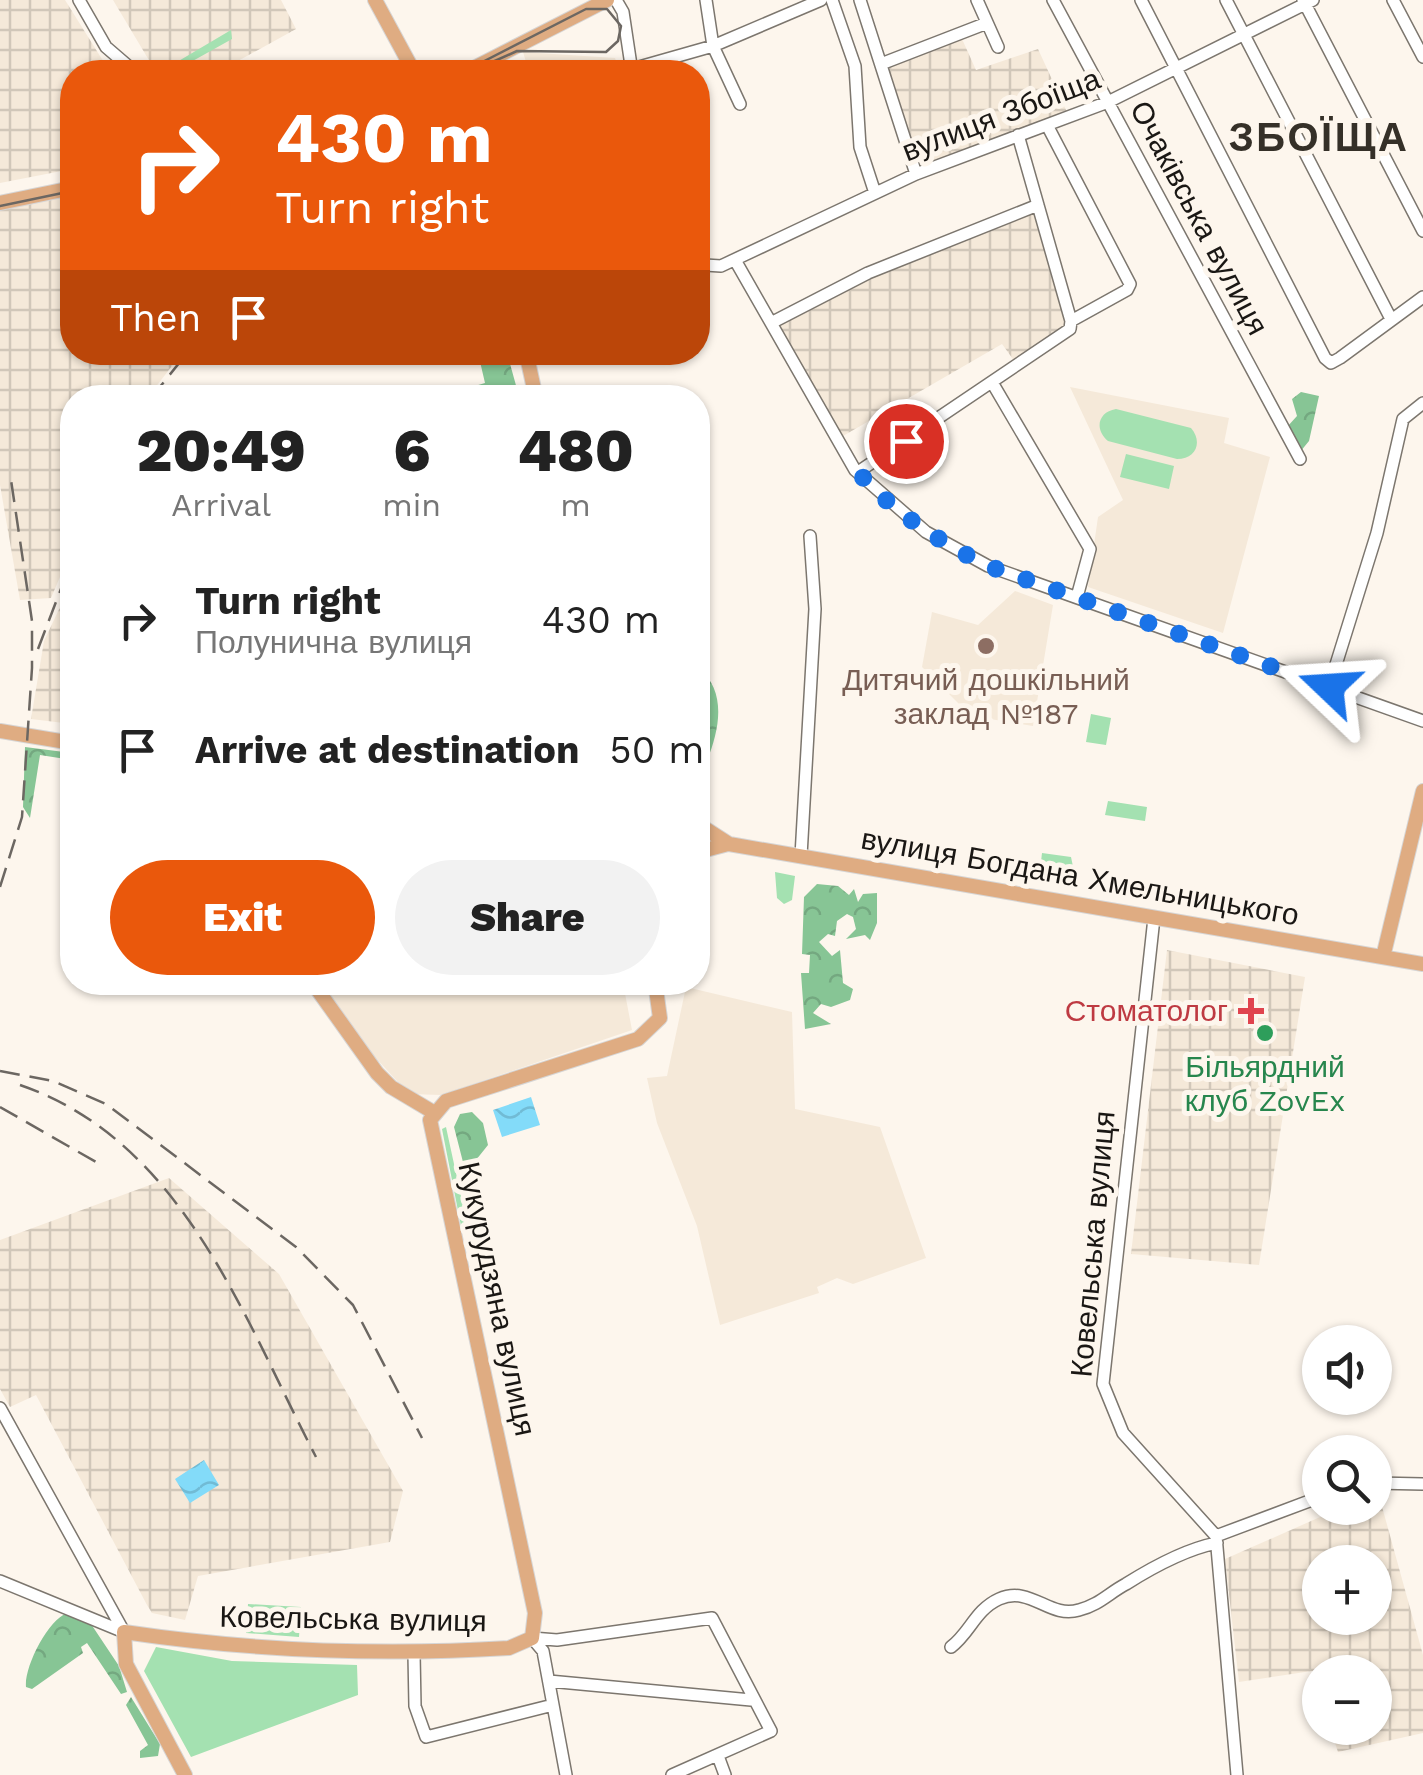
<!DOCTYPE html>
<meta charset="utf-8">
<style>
body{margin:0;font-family:"Work Sans",sans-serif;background:#f2f2f2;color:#222;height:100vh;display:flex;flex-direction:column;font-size:38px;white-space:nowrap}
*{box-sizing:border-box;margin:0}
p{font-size:32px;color:#767676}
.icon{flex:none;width:55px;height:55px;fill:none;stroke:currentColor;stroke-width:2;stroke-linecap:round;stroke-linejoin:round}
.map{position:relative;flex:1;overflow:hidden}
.sheet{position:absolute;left:60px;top:385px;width:650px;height:610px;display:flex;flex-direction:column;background:#fff;border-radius:40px;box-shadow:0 2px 8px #0004}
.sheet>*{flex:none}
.top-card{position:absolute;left:60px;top:60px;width:650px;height:305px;border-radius:40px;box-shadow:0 2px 8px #0004;background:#ea580c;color:#fff;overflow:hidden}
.fabs{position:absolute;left:1302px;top:1325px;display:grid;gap:20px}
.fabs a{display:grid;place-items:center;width:90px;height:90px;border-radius:50%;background:#fff;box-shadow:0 2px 8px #0004;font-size:50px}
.pin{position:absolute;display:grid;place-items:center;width:85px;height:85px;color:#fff;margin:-42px;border:5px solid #fff;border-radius:50%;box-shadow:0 2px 10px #0007}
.me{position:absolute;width:110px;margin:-55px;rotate:290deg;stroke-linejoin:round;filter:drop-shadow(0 0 8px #0008)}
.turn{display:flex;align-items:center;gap:35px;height:210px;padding:0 50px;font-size:45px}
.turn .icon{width:130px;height:130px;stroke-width:2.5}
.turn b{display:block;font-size:70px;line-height:85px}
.then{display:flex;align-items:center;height:95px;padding:0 50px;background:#0003;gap:20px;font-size:38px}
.eta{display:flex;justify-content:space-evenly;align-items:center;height:170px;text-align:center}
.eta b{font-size:60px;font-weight:800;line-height:70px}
.button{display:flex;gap:20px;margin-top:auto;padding:20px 50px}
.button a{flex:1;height:115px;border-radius:60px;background:#ea580c;color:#fff;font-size:40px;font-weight:800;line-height:115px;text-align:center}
.button a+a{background:#f2f2f2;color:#222}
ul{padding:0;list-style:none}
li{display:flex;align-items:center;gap:30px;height:130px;padding:0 50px}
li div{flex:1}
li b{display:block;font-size:38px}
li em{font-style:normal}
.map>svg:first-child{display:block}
.built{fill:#f5e9d9}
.industrial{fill:url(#industrial-grid);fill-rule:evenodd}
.green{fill:#a4e1b1}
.forest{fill:url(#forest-crowns)}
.water{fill:url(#water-waves)}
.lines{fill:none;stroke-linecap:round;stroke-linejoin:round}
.minor-casing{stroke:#7c766e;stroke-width:14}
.major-casing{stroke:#d6d5d5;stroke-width:16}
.minor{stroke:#fff;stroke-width:11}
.major{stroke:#dfac82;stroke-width:14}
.tram{stroke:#6c6762;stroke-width:2.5}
.rail{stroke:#6c6762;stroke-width:2.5;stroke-dasharray:20 10;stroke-linecap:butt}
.route{stroke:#1a73e8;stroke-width:18;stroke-dasharray:0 32.4}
.education-dot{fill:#8d6e63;stroke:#fdf6ed;stroke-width:4}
.health-dot{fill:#e0444e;stroke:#fdf6ed;stroke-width:4}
.leisure-dot{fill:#2e9e5b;stroke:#fdf6ed;stroke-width:4}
.labels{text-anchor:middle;stroke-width:10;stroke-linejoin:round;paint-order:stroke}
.street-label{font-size:30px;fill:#1a1714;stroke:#fdf6ed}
.education-label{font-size:30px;fill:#785e54;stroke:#fdf6ed}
.health-label{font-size:30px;fill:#be3a42;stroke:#fdf6ed;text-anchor:end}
.leisure-label{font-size:30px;fill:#27864d;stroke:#fdf6ed}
.district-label{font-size:40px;font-weight:bold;letter-spacing:2.5px;fill:#353028;stroke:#fdf6ed}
</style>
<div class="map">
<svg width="1423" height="1775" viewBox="0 0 1423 1775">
<defs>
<pattern id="industrial-grid" width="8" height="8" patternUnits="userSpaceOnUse" patternTransform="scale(2.5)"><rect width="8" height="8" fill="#f5e9d9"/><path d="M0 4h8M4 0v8" fill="none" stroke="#d1c7b9"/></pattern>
<pattern id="forest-crowns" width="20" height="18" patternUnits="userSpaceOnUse" patternTransform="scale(2.5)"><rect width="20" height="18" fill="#87c595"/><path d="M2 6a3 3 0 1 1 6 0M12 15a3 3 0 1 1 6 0" fill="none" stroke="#74a880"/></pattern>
<pattern id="water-waves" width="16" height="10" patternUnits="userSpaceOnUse" patternTransform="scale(2.5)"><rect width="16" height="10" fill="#83dbf9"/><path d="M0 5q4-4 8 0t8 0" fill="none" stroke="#71bbd5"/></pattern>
</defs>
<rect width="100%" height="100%" fill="#fdf6ed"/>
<path class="built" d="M 523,52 L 615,58 L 620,72 L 529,72 Z
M 1070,387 L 1229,418 L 1224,443 L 1270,457 L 1223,633 L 1088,587 L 1098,517 L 1123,500 Z
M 1015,591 L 1053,605 L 1033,726 L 971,716 L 922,667 L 932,612 L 978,625 Z
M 321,983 L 623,983 L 632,1030 L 441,1095 L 409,1094 L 362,1043 Z
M 686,987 L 792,1012 L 795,1109 L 880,1127 L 926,1258 L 853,1284 L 837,1278 L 817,1287 L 819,1293 L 720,1325 L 697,1226 L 657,1123 L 647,1078 L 667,1076 Z"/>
<path class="industrial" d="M 0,0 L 65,0 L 110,72 L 72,72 L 72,169 L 0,183 Z
M 113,0 L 281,0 L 296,29 L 218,72 L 156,72 Z
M 962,39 L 976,70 L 1038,49 L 1067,112 L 916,169 L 883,68 Z
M 72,194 L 72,352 L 182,353 L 148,397 L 72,398 L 72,549 L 51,598 L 20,600 L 0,485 L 0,209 Z
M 1036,210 L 1069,325 L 1015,362 L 1002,344 L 843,436 L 777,324 L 888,269 Z
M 72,582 L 72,724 L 31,719 L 44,641 Z
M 1167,950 L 1305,977 L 1259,1265 L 1131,1254 Z
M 169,1178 L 279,1274 L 403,1491 L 390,1542 L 198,1576 L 185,1620 L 152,1613 L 147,1605 L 36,1395 L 10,1407 L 0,1389 L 0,1240 Z
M 1381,1503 L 1423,1655 L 1423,1733 L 1338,1752 L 1330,1728 L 1375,1728 L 1375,1672 L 1320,1672 L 1320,1695 L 1312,1671 L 1239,1682 L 1225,1559 L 1336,1510 L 1339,1515 ZM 1320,1562 L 1375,1562 L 1375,1618 L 1320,1618 Z"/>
<path class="green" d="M 231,30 L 232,39 L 173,72 L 160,72 Z
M 1116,409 L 1191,428 C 1203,442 1196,459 1177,459 L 1108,441 C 1094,429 1098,412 1116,409 Z
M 1126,454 L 1174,466 L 1169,489 L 1120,477 Z
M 1091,714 L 1111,718 L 1106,745 L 1086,742 Z
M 1108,801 L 1147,807 L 1145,821 L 1105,815 Z
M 1042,853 L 1071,857 L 1075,876 L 1040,870 Z
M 775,872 L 795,876 L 792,900 L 784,904 L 777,898 Z
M 446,1127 L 467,1224 L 461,1226 L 442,1129 Z
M 248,1604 L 301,1607 L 299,1637 L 246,1633 Z
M 156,1647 L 232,1661 L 357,1665 L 358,1695 L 191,1757 L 144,1671 Z"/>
<path class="forest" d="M 478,353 L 507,353 L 517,389 L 490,397 L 438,397 L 485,383 Z
M 1301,392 L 1319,396 L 1309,441 L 1300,452 L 1287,427 L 1297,416 L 1292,399 Z
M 698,667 C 727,691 720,728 707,761 L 698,764 Z
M 25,747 L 72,753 L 72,760 L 40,755 L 30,818 L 23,807 Z
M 817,884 L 838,886 L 849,895 L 854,889 L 858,902 L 863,894 L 877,893 L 877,923 L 870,940 L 865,935 L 846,939 L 856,929 L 853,917 L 847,914 L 837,921 L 835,936 L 828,934 L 819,942 L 832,956 L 840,950 L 843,983 L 853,989 L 850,1000 L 831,1007 L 821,1004 L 813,1013 L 831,1024 L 805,1029 L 801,973 L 809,973 L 810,955 L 802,954 L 804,897 Z
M 472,1112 L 483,1123 L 488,1145 L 472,1165 L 464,1166 L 454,1127 L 460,1114 Z
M 67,1613 L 87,1618 L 119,1666 L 127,1692 L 121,1694 L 87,1643 L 81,1647 L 83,1653 L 32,1689 L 26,1687 C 24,1667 48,1620 67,1613 Z
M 131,1697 L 160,1744 L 158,1756 L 140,1758 L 140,1751 L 148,1745 L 126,1705 Z"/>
<path class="water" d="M 531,1097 L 540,1125 L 502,1137 L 493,1110 Z
M 204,1460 L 219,1485 L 190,1503 L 175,1479 Z"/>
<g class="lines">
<g class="minor-casing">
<path id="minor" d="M 79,0 L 106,47 L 135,72
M 616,0 L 623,12 L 632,72
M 706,0 L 713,46 L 740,104
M 832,0 L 855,66 L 860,147 L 875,193
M 860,0 L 916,174
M 977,0 L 998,47
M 1053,0 L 1300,459
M 1141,0 L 1325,358 L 1331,363 L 1340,358 L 1423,297
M 1226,0 L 1391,319
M 1303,0 L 1423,231
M 1393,0 L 1423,57
M 881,64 L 987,23
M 632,69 L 713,46 L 821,0
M 1018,135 L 1071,321
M 698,257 L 705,265 L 721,266 L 916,174 L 1108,102 L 1313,0
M 735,260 L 855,470 L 926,532 L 988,566 L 1423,721
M 771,323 L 868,273 L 1038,205
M 993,384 L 1090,549 L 1077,597
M 858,472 L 1070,329 L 1071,321 L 1127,290 L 1130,284 L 1047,125
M 1329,687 L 1377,533 L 1403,419 L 1423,403
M 801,856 L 815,609 L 810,536
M 1154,918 L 1103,1384 L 1123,1433 L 1216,1536 L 1237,1775
M 0,1408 L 124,1632
M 1375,1483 L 1423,1484
M 1216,1536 L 1320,1497
M 0,1581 L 124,1632
M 532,1638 L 557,1640 L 712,1618 L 771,1731 L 672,1775
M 532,1638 L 543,1651 L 566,1775
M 951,1647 C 970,1633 975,1610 999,1599 C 1031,1585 1049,1619 1079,1610 C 1099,1605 1109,1593 1126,1584 C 1153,1567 1186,1549 1217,1543
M 414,1654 L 415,1706 L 426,1737 L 553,1705
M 549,1681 L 751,1700
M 718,1756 L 725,1775"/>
</g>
<g class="major-casing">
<path id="major" d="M 375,0 L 414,72
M 466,72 L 607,0
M 0,203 L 72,188
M 526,352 L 536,398
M 0,731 L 72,743
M 698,824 L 729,844 L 1423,964
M 698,852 L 728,844
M 1383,957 L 1423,791
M 312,982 L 377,1073 L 391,1087 L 433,1112
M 185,1775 L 126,1664 L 124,1632 C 253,1651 379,1656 509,1648 L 532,1638 L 535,1613 L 430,1120 L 446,1101 L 638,1039 L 660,1018 L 655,982"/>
</g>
<use href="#minor" class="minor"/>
<use href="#major" class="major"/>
<path class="tram" d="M 463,72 L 586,9 L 607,9 L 621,26 L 618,41 L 606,52 L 517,51 L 470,72
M 0,206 L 72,191"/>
<path class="rail" d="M 151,398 L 188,352
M 38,649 L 72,560
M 0,887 L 22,817 L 32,668 L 32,621 L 11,480
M 0,1071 L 53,1081 L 106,1104 L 296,1247 L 353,1305 L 422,1438
M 20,1085 C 183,1141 243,1317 316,1457
M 0,1107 L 96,1162"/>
</g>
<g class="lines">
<path class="route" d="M 906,441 L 858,472 C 894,513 940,542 988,566 L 1329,687"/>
</g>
<circle class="education-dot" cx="986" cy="646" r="10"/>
<path class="health-dot" d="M1246 996h10v10h10v10h-10v10h-10v-10h-10v-10h10z"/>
<circle class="leisure-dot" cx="1265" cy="1033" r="10"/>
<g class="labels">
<g class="street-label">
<text transform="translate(1001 115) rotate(-21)" y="10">вулиця Збоїща</text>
<text transform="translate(1199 218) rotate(62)" y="10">Очаківська вулиця</text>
<text transform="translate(1080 877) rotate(10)" y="10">вулиця Богдана Хмельницького</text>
<text transform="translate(1093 1244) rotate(-85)" y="10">Ковельська вулиця</text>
<text transform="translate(497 1299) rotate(78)" y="10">Кукурудзяна вулиця</text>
<text transform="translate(353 1619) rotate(1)" y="10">Ковельська вулиця</text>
</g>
<g class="education-label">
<text x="986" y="690">Дитячий дошкільний<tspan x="986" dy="34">заклад №187</tspan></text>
</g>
<g class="health-label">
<text x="1228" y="1021">Стоматолог</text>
</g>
<g class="leisure-label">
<text x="1265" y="1077">Більярдний<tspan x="1265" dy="34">клуб ZovEx</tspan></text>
</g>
<g class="district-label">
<text x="1319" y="151">ЗБОЇЩА</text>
</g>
</g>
</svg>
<div class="fabs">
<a><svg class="icon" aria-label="sound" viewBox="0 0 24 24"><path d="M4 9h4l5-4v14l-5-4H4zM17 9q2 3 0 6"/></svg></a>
<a><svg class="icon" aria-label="search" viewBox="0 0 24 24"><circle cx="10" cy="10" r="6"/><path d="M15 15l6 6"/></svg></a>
<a>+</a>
<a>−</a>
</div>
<div class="pin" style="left:906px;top:441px;background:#d93025"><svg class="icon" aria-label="arrive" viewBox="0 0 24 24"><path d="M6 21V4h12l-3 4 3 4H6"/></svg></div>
<svg class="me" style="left:1329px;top:687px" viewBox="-20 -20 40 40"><path d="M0-17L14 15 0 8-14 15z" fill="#1a73e8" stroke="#fff" stroke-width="4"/></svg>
<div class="top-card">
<div class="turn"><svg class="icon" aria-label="right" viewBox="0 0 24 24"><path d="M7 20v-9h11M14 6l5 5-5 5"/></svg><div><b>430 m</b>Turn right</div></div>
<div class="then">Then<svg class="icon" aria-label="arrive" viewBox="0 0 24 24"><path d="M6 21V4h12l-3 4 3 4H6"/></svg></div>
</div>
<section class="sheet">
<div class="eta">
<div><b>20:49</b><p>Arrival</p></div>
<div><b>6</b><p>min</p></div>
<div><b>480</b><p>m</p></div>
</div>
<ul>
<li><svg class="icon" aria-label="right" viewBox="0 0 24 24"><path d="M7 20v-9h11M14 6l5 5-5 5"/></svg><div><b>Turn right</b><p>Полунична вулиця</p></div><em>430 m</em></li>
<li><svg class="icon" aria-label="arrive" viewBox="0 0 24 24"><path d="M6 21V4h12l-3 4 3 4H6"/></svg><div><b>Arrive at destination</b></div><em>50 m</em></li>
</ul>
<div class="button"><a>Exit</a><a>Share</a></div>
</section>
</div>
